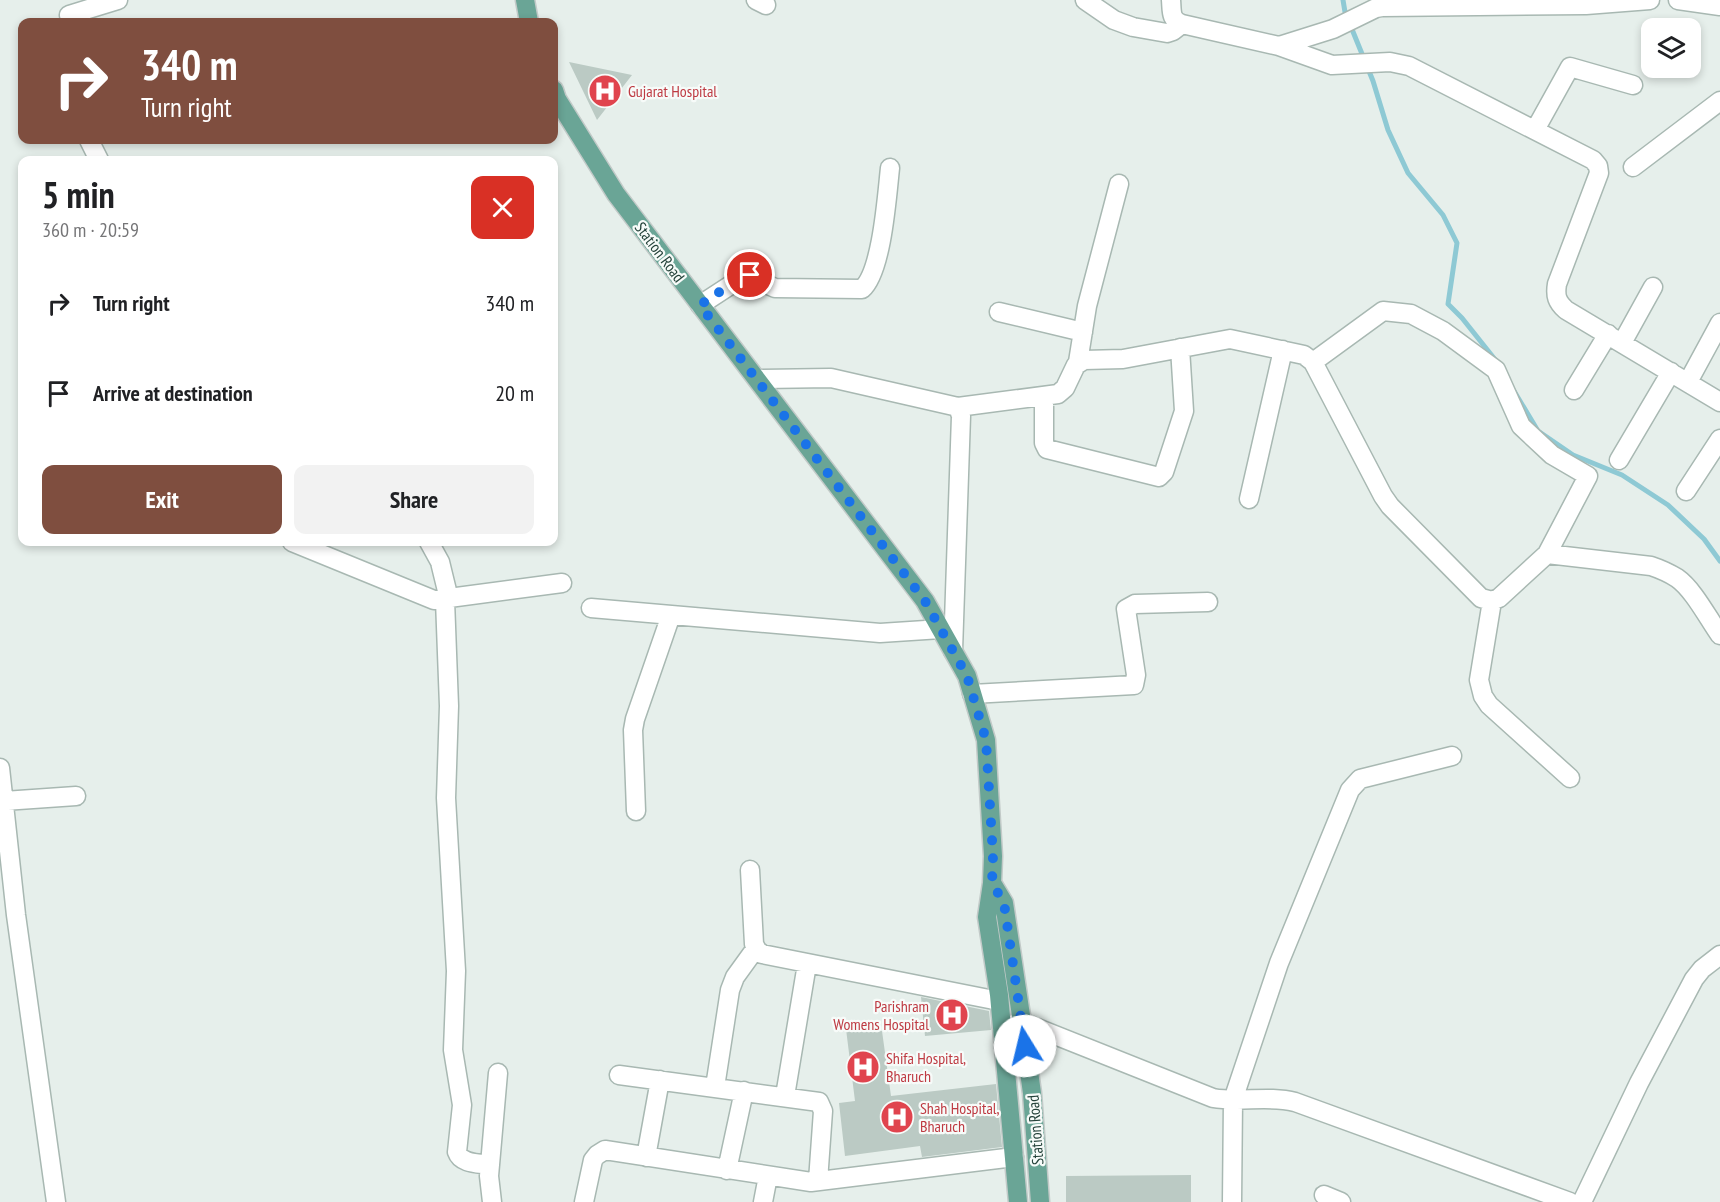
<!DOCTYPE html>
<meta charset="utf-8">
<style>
body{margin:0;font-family:"PT Sans Narrow",sans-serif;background:#f2f2f2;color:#202124;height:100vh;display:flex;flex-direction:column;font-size:22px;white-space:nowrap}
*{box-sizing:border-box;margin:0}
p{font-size:20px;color:#757577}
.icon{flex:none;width:33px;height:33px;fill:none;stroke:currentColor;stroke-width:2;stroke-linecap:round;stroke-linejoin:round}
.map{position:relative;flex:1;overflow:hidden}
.panel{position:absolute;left:18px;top:156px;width:540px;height:390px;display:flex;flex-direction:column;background:#fff;border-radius:12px;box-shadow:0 3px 9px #0003}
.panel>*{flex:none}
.hud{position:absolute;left:18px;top:18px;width:540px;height:126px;border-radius:12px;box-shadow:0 3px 9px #0003;background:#7f4e3f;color:#fff;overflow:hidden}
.fabs{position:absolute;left:1641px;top:18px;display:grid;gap:12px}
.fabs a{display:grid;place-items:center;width:60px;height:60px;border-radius:12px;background:#fff;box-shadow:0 3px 9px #0003;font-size:30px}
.pin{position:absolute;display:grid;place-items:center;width:51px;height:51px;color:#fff;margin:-26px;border:3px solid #fff;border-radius:50%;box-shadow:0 2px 6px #0007}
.me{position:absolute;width:66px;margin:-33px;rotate:351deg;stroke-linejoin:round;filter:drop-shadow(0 0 4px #0008)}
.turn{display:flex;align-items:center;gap:21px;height:126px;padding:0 24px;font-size:27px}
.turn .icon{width:78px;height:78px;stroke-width:2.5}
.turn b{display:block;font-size:42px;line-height:51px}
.round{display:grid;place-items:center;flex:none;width:63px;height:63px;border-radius:12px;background:#f2f2f2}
.head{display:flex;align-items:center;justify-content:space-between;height:102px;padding:0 24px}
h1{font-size:36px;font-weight:800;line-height:45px}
.primary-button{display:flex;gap:12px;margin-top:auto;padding:12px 24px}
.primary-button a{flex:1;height:69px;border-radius:12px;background:#7f4e3f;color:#fff;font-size:24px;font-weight:800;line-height:69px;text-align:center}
.primary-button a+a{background:#f2f2f2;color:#202124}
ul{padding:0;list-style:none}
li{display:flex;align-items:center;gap:18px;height:90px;padding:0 24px}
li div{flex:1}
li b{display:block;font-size:22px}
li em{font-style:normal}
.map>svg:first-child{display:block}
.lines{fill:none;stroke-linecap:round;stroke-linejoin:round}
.stream{stroke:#8ec9d4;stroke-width:5}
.building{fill:#bbcac4}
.minor-casing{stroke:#a8b8b2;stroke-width:21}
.major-casing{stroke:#c2cac8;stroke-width:21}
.minor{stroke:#fff;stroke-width:18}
.major{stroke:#6aa596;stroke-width:18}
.route{stroke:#1a73e8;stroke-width:10;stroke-dasharray:0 18}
.labels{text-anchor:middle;stroke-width:4.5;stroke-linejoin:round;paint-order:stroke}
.health-label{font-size:16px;fill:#be3a42;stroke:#f7fbf9;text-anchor:start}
.street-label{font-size:16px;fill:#24423a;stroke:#f7fbf9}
</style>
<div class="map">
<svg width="1720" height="1202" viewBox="0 0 1720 1202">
<rect width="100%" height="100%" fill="#e6efeb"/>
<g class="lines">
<path class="stream" d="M 1343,0 L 1345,12 L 1373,81 L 1388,130 L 1408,173 L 1443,215 L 1457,243 L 1448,304 L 1462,318 L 1497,362
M 1514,391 L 1538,431 L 1573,455 L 1622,475 L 1668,505 L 1704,539 L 1720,561"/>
</g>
<path class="building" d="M 569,62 L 632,75 L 597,120 Z
M 921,997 L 989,1011 L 991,1030 L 925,1036 Z
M 874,1026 L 875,1032 L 882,1031 L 891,1096 L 996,1084 L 1002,1147 L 922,1157 L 920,1146 L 845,1156 L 839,1103 L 855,1101 L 846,1029 Z
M 1191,1175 L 1191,1202 L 1066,1202 L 1066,1176 Z"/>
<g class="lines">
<g class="minor-casing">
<path id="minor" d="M 756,0 L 766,5
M 1085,0 L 1114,20 L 1133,27 L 1167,33 L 1173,31 L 1182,24
M 1171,0 C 1172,11 1170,20 1182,24 L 1279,46 L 1332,65 L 1390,62 L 1409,66 L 1593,160 L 1598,166 L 1599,173 L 1557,284 C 1555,296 1557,302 1566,310 L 1720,402
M 1678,0 L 1720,6
M 69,15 L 118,0
M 1279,46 L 1333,29 L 1376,8 L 1382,7 L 1586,5 L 1650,0
M 1535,130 L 1570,67 L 1633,85
M 89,140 L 99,160
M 1633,167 L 1720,101
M 700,305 L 746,275 L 775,288 L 862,289 C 882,272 887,195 890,168
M 999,312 L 1083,332
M 1622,343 L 1653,287
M 1078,362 L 1087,306 L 1119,184
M 757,379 L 831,378 L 958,407 L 961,416 L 953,651
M 1688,382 L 1720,323
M 1574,390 L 1608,334
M 1044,396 L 1044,443 L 1047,449 L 1159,477 L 1164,472 L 1184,411 L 1180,348
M 958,407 L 1058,394 L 1065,388 L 1076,365 L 1084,360 L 1123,359 L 1230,339 L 1304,355 L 1313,362 L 1383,496 L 1390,506 L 1481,598 L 1492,601 L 1499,598 L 1547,554 L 1588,476 L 1552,455 L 1521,426 L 1496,370 L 1443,331 L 1411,314 L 1383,311 L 1313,362
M 1619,460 L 1671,372
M 1686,491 L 1720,439
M 1249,499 L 1283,350
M 292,542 L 434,600 L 562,583
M 429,542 L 440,562 L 449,599
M 1547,554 L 1651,566 C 1660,569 1669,573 1677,578 C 1693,589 1708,618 1720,635
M 445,600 L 449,706 L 446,798 L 456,971 L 453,1050 L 462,1105 L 457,1152 C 461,1164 478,1163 490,1165
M 1492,601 L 1479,680 L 1483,696 L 1489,705 L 1570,778
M 591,608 L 880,633 L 941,629
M 972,694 L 1134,685 L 1136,675 L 1126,609 L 1135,604 L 1208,602
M 0,768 L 16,915 L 56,1202
M 4,801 L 76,796
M 636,811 L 633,730 L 635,719 L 671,615
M 750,870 L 754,944 L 757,950 L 762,954 L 999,1001
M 1002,1027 L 1022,1022 L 1213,1098 C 1240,1103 1268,1095 1295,1102 L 1570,1202
M 619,1075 L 819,1102 L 823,1111 L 818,1181
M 715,1087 L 730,990 L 735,977 L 756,948
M 785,1096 L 807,964
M 646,1157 L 660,1080
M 727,1170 L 744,1091
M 1324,1195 L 1341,1202
M 492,1202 L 489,1176 L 498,1073
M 584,1202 L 593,1160 L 597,1155 L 605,1150 L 811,1182 L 1014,1157
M 763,1202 L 768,1176
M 1232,1202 L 1233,1100 L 1279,963 L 1350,790 L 1360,779 L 1452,756
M 1582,1202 L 1639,1083 L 1694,979 L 1702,969 L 1720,955"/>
</g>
<g class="major-casing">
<path id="major" d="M 525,0 L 529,22
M 554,90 L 557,99 L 616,194 L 925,601 L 967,676 L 986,740 L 993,856 L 992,883 L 987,917 L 999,995 L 1018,1202
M 992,883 L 1004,903 L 1022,1022 L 1032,1093 L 1040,1202"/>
</g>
<use href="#minor" class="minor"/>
<use href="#major" class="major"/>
</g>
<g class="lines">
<path class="route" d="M 750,275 L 743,276 L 700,305 L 925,601 L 967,676 L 986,740 L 993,856 L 992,883 L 1004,903 L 1025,1046"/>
</g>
<defs>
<g id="hospital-disc" transform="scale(1.725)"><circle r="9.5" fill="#e0444e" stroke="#f7fbf9"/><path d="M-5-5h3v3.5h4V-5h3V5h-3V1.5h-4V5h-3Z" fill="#fff"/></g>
</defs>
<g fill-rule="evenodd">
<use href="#hospital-disc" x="605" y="91"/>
<use href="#hospital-disc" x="952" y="1015"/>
<use href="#hospital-disc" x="863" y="1067"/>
<use href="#hospital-disc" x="897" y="1117"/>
</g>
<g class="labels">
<g class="health-label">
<text x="628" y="97">Gujarat Hospital</text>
<text x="929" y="1012" text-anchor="end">Parishram<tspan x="929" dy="18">Womens Hospital</tspan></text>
<text x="886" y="1064">Shifa Hospital,<tspan x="886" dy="18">Bharuch</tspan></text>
<text x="920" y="1114">Shah Hospital,<tspan x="920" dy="18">Bharuch</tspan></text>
</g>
<g class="street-label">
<text transform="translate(660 252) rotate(53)" y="6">Station Road</text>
<text transform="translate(1035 1130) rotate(-94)" y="6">Station Road</text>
</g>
</g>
</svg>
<div class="fabs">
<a><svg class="icon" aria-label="layers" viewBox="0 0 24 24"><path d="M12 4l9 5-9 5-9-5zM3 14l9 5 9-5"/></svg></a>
</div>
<div class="pin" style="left:750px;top:275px;background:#d93025"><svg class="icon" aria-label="arrive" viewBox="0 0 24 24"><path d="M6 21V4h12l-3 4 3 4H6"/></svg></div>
<svg class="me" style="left:1025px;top:1046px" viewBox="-20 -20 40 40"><circle r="19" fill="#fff"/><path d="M0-13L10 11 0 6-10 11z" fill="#1a73e8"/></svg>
<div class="hud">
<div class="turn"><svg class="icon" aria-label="right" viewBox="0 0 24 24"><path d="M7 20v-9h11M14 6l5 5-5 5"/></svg><div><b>340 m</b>Turn right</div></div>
</div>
<section class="panel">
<div class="head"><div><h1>5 min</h1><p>360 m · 20:59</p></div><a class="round" style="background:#d93025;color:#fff"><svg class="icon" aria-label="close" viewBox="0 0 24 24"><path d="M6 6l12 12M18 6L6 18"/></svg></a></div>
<ul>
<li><svg class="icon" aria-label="right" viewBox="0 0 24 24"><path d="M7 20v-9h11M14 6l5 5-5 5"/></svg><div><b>Turn right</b></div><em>340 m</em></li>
<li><svg class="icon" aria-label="arrive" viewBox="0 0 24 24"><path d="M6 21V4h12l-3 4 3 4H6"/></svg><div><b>Arrive at destination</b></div><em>20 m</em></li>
</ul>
<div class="primary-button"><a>Exit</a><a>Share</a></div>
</section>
</div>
